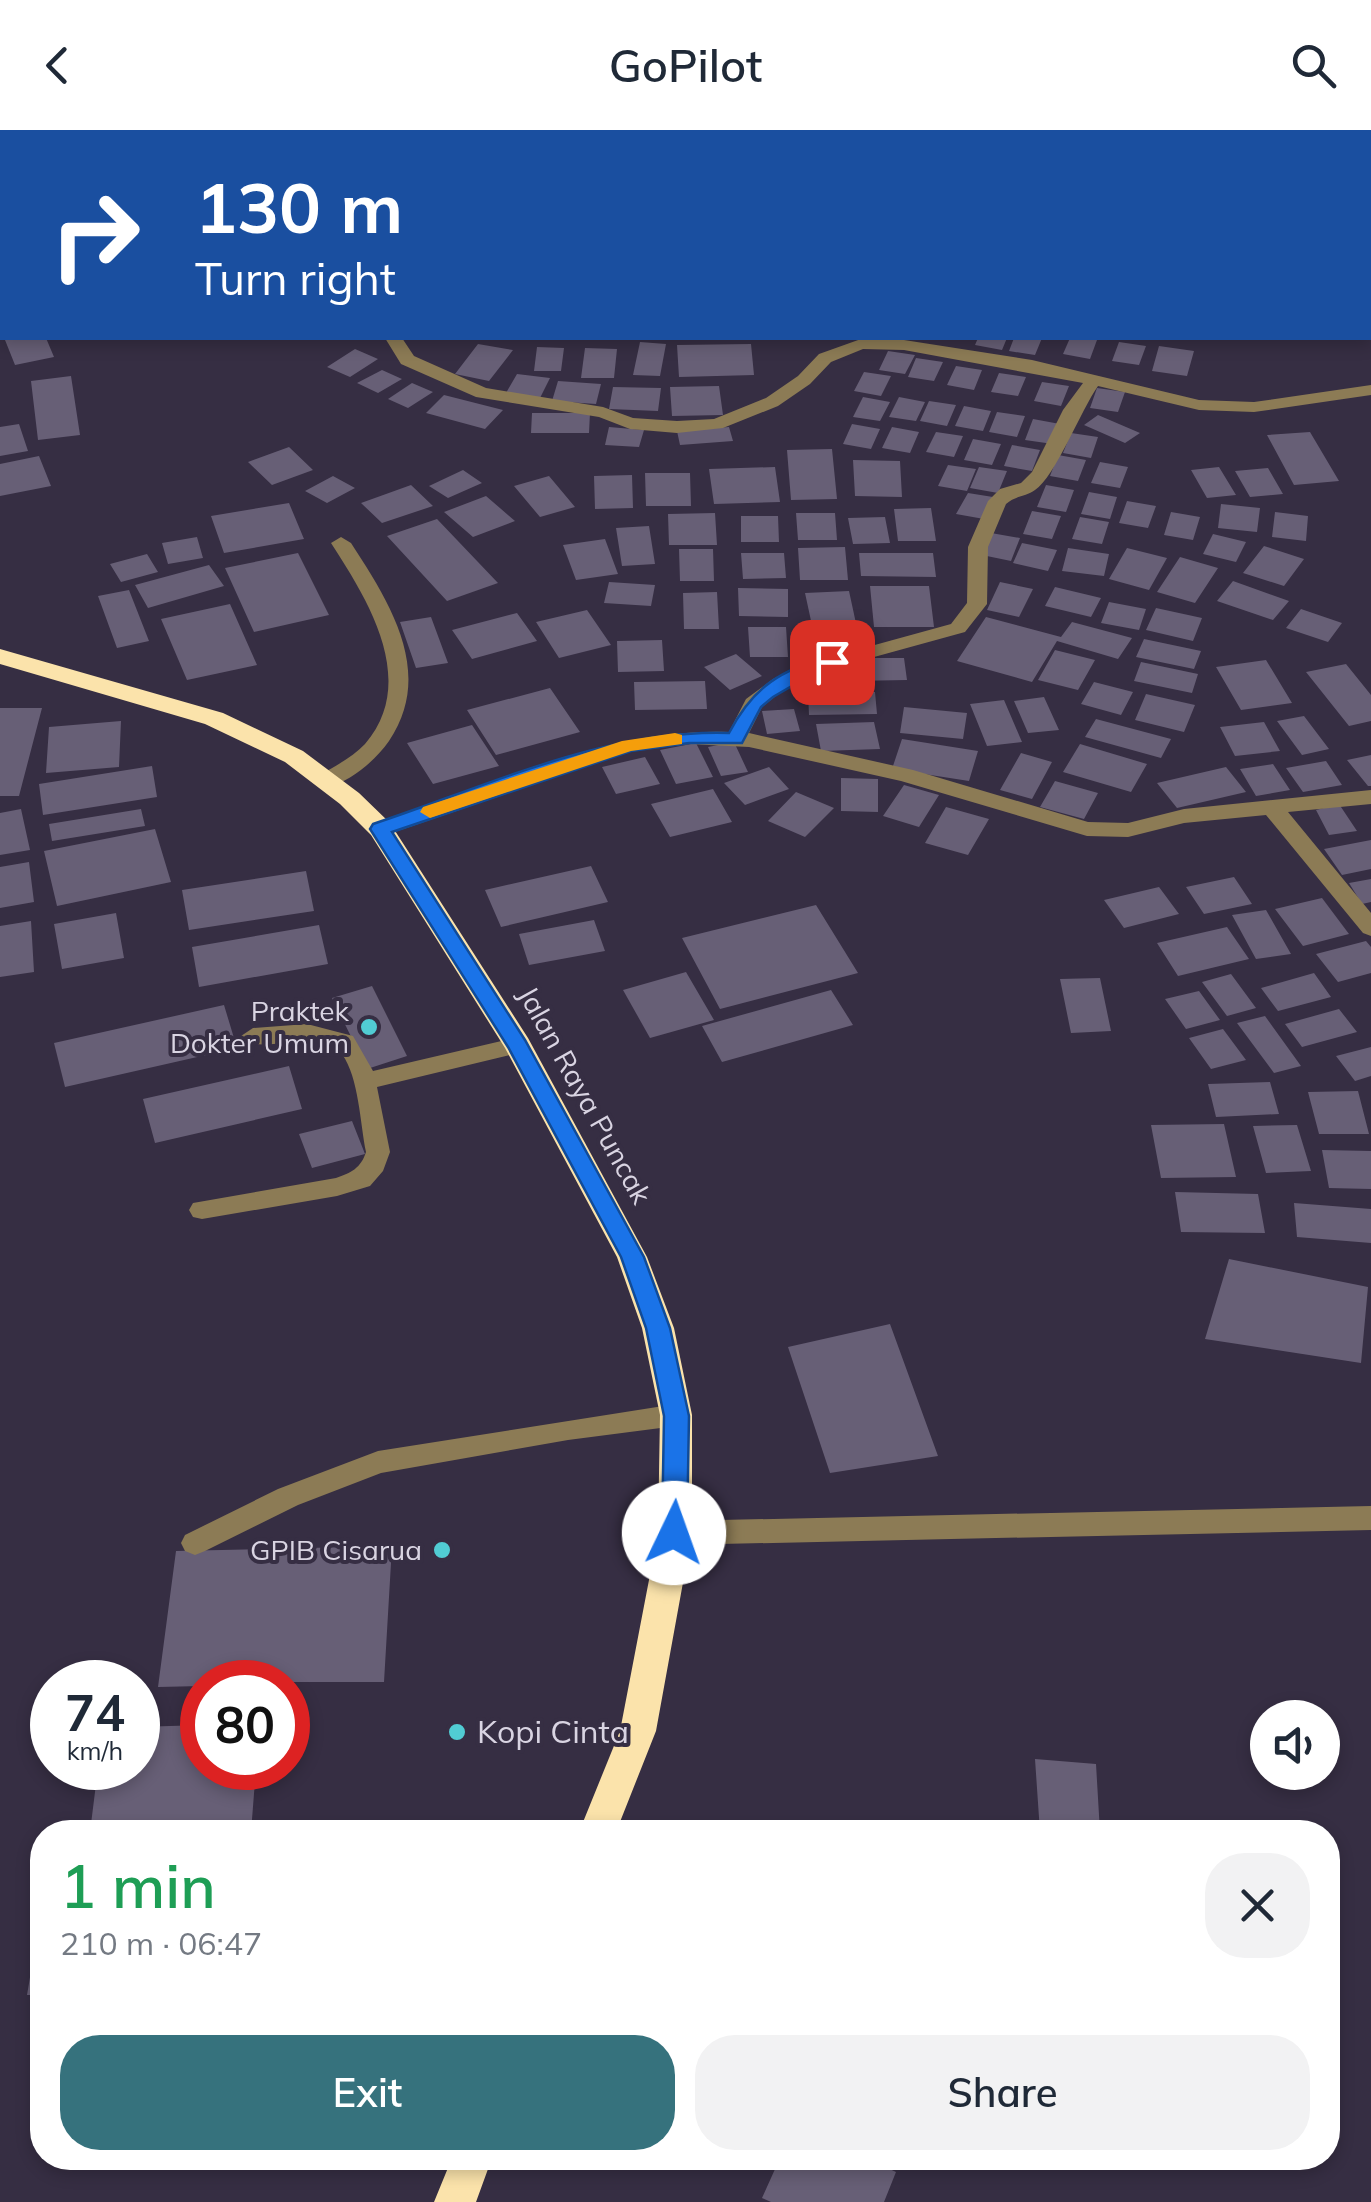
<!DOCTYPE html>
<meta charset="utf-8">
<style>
body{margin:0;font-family:Mulish,sans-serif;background:#f2f2f3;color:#1f2937;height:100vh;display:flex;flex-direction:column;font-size:38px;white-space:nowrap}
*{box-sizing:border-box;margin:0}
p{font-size:32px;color:#747a83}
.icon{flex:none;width:55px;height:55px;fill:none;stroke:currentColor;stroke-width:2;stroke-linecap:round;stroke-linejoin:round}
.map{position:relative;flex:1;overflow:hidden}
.details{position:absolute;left:30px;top:1690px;width:1310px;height:350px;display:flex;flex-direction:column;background:#fff;border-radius:40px;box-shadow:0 5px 15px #0003}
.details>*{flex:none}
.guide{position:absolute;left:0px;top:0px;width:1372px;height:210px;box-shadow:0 5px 15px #0003;background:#1a4fa0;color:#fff;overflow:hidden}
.buttons{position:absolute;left:1250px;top:1570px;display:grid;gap:20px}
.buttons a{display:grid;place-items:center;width:90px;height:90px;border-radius:50%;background:#fff;box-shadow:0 5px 15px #0003;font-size:50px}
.speed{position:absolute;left:30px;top:1530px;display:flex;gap:20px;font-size:50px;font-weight:700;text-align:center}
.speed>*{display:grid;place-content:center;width:130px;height:130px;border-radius:50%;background:#fff;box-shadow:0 5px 15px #0003;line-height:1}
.speed small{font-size:25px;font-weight:400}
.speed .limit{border:15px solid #d22;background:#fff;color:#111}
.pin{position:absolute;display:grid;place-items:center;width:85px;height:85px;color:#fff;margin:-42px;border-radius:20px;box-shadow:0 5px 15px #0006}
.me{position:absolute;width:110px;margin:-55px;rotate:3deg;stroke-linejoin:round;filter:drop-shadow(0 0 8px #0008)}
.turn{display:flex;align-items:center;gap:35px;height:210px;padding:0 30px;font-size:45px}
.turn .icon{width:130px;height:130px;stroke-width:2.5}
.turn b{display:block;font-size:70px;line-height:85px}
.round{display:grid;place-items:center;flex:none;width:105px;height:105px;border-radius:40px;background:#f2f2f3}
.headline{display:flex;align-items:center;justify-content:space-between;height:170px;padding:0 30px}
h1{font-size:60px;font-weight:600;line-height:75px;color:#1e9e55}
.button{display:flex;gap:20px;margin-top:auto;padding:20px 30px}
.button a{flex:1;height:115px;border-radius:40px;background:#36727d;color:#fff;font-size:40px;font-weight:600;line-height:115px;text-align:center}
.button a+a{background:#f2f2f3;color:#1f2937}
header{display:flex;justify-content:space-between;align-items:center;height:130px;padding:0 30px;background:#fff;font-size:45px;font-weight:600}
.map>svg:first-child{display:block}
.building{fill:#675f76}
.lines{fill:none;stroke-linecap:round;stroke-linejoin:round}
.minor{fill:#8c7b55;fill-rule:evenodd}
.highway{fill:#fbe3ab;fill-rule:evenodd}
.route{fill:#1a73e8;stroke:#114b97;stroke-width:2.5}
.slow{fill:#f59e0b}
.poi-dot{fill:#51ccd3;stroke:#362e43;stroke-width:4}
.labels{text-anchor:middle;stroke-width:8;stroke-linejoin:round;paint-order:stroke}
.poi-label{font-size:28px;fill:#d9d4e2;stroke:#362e43;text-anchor:end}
.street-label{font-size:28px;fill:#d9d4e2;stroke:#362e43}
.near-poi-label{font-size:32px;fill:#d9d4e2;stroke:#362e43;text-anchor:start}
</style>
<header><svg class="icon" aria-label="back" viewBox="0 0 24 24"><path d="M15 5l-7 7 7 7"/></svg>GoPilot<svg class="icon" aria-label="search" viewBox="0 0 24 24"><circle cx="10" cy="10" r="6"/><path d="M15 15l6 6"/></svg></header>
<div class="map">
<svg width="1371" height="2072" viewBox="0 0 1371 2072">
<rect width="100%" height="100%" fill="#362e43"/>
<path class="building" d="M 18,208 L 46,208 L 54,227 L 15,235 L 5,210 Z
M 978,208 L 1007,208 L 1002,220 L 975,215 Z
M 1014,208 L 1042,208 L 1035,225 L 1009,221 Z
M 1070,208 L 1097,210 L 1090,229 L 1063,224 Z
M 640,212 L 666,214 L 660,246 L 633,245 Z
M 1119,212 L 1146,216 L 1139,235 L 1112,231 Z
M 478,214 L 513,220 L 489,251 L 455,244 Z
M 751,214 L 754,245 L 679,247 L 677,215 Z
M 1159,216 L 1194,221 L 1187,246 L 1152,241 Z
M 537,217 L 564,218 L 561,241 L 534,241 Z
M 585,218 L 617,219 L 614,248 L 581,248 Z
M 355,219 L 378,229 L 350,247 L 327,237 Z
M 888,221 L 915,225 L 905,244 L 879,240 Z
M 916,228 L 943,232 L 934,251 L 908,247 Z
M 956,236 L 982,240 L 974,260 L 947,255 Z
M 382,240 L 402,249 L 378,263 L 357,253 Z
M 864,242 L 891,246 L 881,266 L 854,261 Z
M 999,243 L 1026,247 L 1018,266 L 991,262 Z
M 517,244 L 550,248 L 540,268 L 506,263 Z
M 71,246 L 80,305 L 38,310 L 31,251 Z
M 558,251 L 601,254 L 596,274 L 552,271 Z
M 1042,252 L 1069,256 L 1061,276 L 1034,271 Z
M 412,253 L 433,262 L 408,278 L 388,269 Z
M 719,256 L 723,285 L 672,286 L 670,257 Z
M 613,257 L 661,258 L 658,281 L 609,279 Z
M 1097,258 L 1125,262 L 1118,282 L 1090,278 Z
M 444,265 L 503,280 L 485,299 L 426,283 Z
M 863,267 L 890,272 L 880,291 L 853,287 Z
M 899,267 L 925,272 L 916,291 L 889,287 Z
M 929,271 L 956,275 L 947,296 L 920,291 Z
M 964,276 L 991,281 L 983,301 L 955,296 Z
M 997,282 L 1025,286 L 1017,307 L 989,302 Z
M 532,283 L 590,283 L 589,303 L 531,303 Z
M 1098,285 L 1140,303 L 1125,313 L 1084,295 Z
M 1033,289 L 1060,294 L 1053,314 L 1025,310 Z
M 19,294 L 28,321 L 0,326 L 0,297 Z
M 852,294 L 880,299 L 871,319 L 843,314 Z
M 609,297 L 644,300 L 639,317 L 605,315 Z
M 729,297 L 733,311 L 680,315 L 677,301 Z
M 892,297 L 919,302 L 910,323 L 882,318 Z
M 936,302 L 963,306 L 954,327 L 926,322 Z
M 1310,302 L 1339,351 L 1294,355 L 1267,305 Z
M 1071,303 L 1098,307 L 1091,328 L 1063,323 Z
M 973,309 L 1001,314 L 992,335 L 964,330 Z
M 1012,315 L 1040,320 L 1032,341 L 1004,336 Z
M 289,317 L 313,340 L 272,355 L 248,332 Z
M 832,319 L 837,369 L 791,370 L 787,320 Z
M 1058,325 L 1086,330 L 1078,351 L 1050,346 Z
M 39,326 L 51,356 L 0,366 L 0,334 Z
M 853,330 L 900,331 L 902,367 L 855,366 Z
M 1100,332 L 1128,337 L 1120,358 L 1091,353 Z
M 948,335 L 976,339 L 967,361 L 938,356 Z
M 775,337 L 780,372 L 714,374 L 709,339 Z
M 979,337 L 1007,341 L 998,363 L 970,358 Z
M 1219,337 L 1236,365 L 1207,368 L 1191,340 Z
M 1268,338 L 1283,364 L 1250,367 L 1235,341 Z
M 463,340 L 482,353 L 448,368 L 429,356 Z
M 645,343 L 690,343 L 691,376 L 646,376 Z
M 632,345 L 633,378 L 595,379 L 594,346 Z
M 333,346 L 355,358 L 327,373 L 305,361 Z
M 549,346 L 575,377 L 540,387 L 514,356 Z
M 411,355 L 433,376 L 382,393 L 361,373 Z
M 1046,355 L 1074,360 L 1066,382 L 1037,377 Z
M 1089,362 L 1117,367 L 1110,389 L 1081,384 Z
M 968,363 L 993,367 L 984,389 L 956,384 Z
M 486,366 L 515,391 L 473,407 L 444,382 Z
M 1127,371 L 1156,376 L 1148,398 L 1119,393 Z
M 289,373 L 304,409 L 224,423 L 211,386 Z
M 1221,374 L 1260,378 L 1257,402 L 1218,398 Z
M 931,378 L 936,411 L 898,411 L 894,379 Z
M 1032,381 L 1061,386 L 1052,409 L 1023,404 Z
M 1171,382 L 1200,387 L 1193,410 L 1164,405 Z
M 1275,382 L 1308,386 L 1306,411 L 1272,407 Z
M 715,383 L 717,415 L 669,415 L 668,384 Z
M 796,383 L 835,383 L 837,410 L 798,410 Z
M 741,386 L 778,386 L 779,412 L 741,412 Z
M 885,387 L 890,413 L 853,414 L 848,388 Z
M 1080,387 L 1109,392 L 1102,414 L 1072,409 Z
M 437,389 L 498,453 L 447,471 L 387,406 Z
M 649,396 L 655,434 L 622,436 L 616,398 Z
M 991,403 L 1020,408 L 1011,431 L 982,425 Z
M 1213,404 L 1246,412 L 1236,432 L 1203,424 Z
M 197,407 L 203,428 L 168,434 L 162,413 Z
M 605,409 L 618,444 L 576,450 L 563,415 Z
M 1022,413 L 1057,420 L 1048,441 L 1013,433 Z
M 1264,416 L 1304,429 L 1284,456 L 1243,443 Z
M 845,417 L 848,450 L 800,450 L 798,418 Z
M 1068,418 L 1109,424 L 1104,446 L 1062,441 Z
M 1127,418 L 1167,428 L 1149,460 L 1109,449 Z
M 679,419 L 713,419 L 714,451 L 680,451 Z
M 298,423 L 329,485 L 254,502 L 225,438 Z
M 741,423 L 784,423 L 786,448 L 743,449 Z
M 859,423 L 933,423 L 936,447 L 861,446 Z
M 147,424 L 158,442 L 121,452 L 110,434 Z
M 1180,427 L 1218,438 L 1195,473 L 1157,462 Z
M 209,435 L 224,456 L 148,478 L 135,455 Z
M 1233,451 L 1289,471 L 1273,490 L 1217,471 Z
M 609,452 L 655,455 L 651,476 L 604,473 Z
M 1000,452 L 1033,459 L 1019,487 L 987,480 Z
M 870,456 L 929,456 L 934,497 L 874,497 Z
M 1055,457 L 1101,468 L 1091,487 L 1045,476 Z
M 738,458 L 788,459 L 788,487 L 739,486 Z
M 129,460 L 149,511 L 117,518 L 98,466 Z
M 849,461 L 857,498 L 813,500 L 805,463 Z
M 717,462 L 719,499 L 684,499 L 683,463 Z
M 1109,472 L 1146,479 L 1139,500 L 1101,493 Z
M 230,474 L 257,535 L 187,550 L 161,489 Z
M 1156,478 L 1202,488 L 1193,511 L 1146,500 Z
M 1301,479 L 1342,493 L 1328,512 L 1286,498 Z
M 587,480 L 611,515 L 559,528 L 536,492 Z
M 517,483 L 537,511 L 472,529 L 452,500 Z
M 431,487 L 448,533 L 416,538 L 400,492 Z
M 986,487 L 1061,507 L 1072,492 L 1132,508 L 1118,529 L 1057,511 L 1032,552 L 957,531 Z
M 748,497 L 786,497 L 788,527 L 750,527 Z
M 857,504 L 859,522 L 806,523 L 804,505 Z
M 1144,509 L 1201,521 L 1194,539 L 1136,527 Z
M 662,510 L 664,541 L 618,542 L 617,511 Z
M 1055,520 L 1095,530 L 1078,560 L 1038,550 Z
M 736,524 L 762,546 L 730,560 L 704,537 Z
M 850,528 L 904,528 L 907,550 L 852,551 Z
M 1266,530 L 1292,573 L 1241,580 L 1216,537 Z
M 1141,532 L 1198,544 L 1192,563 L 1134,551 Z
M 1346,534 L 1371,565 L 1371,591 L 1349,596 L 1306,542 Z
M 705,551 L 707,579 L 635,580 L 634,552 Z
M 1094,552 L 1133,562 L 1121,585 L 1081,574 Z
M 550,558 L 580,602 L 496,625 L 467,580 Z
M 808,562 L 875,562 L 877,584 L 809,585 Z
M 1146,564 L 1195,575 L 1184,602 L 1135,590 Z
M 1044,567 L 1059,600 L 1028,603 L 1014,571 Z
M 1004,570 L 1022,612 L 987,616 L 970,574 Z
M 904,577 L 967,583 L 963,609 L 900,603 Z
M 0,578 L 42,578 L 19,666 L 0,666 Z
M 794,579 L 800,601 L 767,604 L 762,581 Z
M 1304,586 L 1329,619 L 1302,625 L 1277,591 Z
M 1096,589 L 1171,609 L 1161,628 L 1085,607 Z
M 121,591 L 119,637 L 46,643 L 49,597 Z
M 874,592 L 880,619 L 821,621 L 816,594 Z
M 1264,592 L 1280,621 L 1235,626 L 1220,597 Z
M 472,595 L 499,636 L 433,654 L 407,613 Z
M 902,609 L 978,621 L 969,651 L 892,639 Z
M 734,612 L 748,642 L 721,646 L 708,617 Z
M 696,613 L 713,647 L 676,654 L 660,620 Z
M 1080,614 L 1147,634 L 1131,662 L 1063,642 Z
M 1021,623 L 1052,632 L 1032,669 L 1000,660 Z
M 1371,625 L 1371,656 L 1368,656 L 1347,630 Z
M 645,627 L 660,654 L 616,664 L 602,637 Z
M 1326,631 L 1342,655 L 1303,662 L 1286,638 Z
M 1273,634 L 1290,660 L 1256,666 L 1240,639 Z
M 152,636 L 157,667 L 43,685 L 39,654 Z
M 769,637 L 789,659 L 745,675 L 724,653 Z
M 1226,637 L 1246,662 L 1177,678 L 1157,653 Z
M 841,648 L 878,649 L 878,682 L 841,681 Z
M 1055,651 L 1098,663 L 1084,689 L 1040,677 Z
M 904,655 L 939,665 L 919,697 L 883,686 Z
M 713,659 L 732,692 L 670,707 L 651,674 Z
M 796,662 L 834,678 L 805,707 L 768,691 Z
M 1339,674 L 1357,701 L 1329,705 L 1316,680 Z
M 946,677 L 989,689 L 968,725 L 925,713 Z
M 21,679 L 30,720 L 0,725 L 0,683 Z
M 141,679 L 145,696 L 52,711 L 49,694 Z
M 155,699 L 171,752 L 57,776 L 44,721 Z
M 1371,710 L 1371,739 L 1342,745 L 1324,719 Z
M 29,732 L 34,772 L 0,778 L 0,737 Z
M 591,736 L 608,772 L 501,797 L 485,760 Z
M 306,741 L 314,781 L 189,800 L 182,760 Z
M 1234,747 L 1252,774 L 1204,784 L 1186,757 Z
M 1371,749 L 1371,772 L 1362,774 L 1349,753 Z
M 1159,757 L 1179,784 L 1124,798 L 1104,770 Z
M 1322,768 L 1349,804 L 1303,816 L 1275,779 Z
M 816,775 L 858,843 L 720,879 L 682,808 Z
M 1266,780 L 1291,824 L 1256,829 L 1232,785 Z
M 116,783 L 124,828 L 62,839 L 54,794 Z
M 594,790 L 605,821 L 529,835 L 519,804 Z
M 31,791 L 34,842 L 0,847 L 0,796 Z
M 319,795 L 328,834 L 199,857 L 192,817 Z
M 1227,797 L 1249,829 L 1178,846 L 1157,813 Z
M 1366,811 L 1371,817 L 1371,843 L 1338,852 L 1316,824 Z
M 686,842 L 714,890 L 650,908 L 623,860 Z
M 1314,843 L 1331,867 L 1278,881 L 1261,858 Z
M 1231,844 L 1256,878 L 1227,886 L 1202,852 Z
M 1100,848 L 1111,901 L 1071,903 L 1060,849 Z
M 372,856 L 407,926 L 367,939 L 332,868 Z
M 831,860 L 853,895 L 722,932 L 702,896 Z
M 1199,861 L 1220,890 L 1186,899 L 1165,869 Z
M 224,875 L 237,918 L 65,957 L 54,913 Z
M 1339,879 L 1357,902 L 1302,917 L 1285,894 Z
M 1265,886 L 1301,936 L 1274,943 L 1237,893 Z
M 1223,899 L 1246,930 L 1211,939 L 1189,908 Z
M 1371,917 L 1371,946 L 1355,951 L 1336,926 Z
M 289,936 L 302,979 L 155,1013 L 143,969 Z
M 1270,952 L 1279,984 L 1216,987 L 1208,954 Z
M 1358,961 L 1369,1004 L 1319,1004 L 1308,962 Z
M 352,991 L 365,1024 L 312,1038 L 299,1004 Z
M 1224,994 L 1236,1047 L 1161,1048 L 1151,995 Z
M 1297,995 L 1311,1041 L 1266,1043 L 1253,996 Z
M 1322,1020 L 1371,1021 L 1371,1059 L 1329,1058 Z
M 1175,1062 L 1258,1064 L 1265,1103 L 1181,1102 Z
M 1294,1073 L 1371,1079 L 1371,1113 L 1297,1107 Z
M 1229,1129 L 1368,1157 L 1361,1233 L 1205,1209 Z
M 890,1194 L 938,1326 L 830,1343 L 788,1217 Z
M 392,1416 L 384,1552 L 202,1552 L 202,1556 L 158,1557 L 176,1421 Z
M 202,1595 L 202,1638 L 256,1638 L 251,1702 L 90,1702 L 98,1638 L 138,1638 L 138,1597 Z
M 1035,1629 L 1096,1634 L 1100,1702 L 1040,1702 Z
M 39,1794 L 42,1794 L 42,1865 L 27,1865 Z
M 780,2028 L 866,2028 L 896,2042 L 884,2072 L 771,2072 L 762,2068 Z"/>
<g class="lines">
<path class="minor" d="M 42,0 L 58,0 L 58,2 L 42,2 Z
M 441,0 L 520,0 L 521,2 L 440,2 Z
M 628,0 L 711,0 L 627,2 Z
M 998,0 L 1039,0 L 1040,2 L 1000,2 Z
M 0,16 L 2,16 L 2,26 L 0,26 Z
M 1370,57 L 1371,57 L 1371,67 L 1370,67 Z
M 385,208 L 402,208 L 414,226 L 486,258 L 603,277 L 633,288 L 677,291 L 714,289 L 766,268 L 798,246 L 819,224 L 861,209 L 904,210 L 1032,230 L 1199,270 L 1254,272 L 1371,255 L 1371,265 L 1254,282 L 1199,280 L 1098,256 C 1081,280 1055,347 1035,360 C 1026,367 1016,365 1006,374 L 988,417 L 987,474 L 965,502 L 816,543 L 787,557 L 762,577 L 749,603 L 913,640 L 1088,692 L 1128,693 L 1184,679 L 1371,660 L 1371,674 L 1288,682 L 1371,783 L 1371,806 L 1363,803 L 1266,685 L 1184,693 L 1128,707 L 1087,706 L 901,651 L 749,617 L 689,614 L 631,621 L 389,704 L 373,704 L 370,699 L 373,694 C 485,656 611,597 729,602 L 746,569 L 773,549 L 802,535 L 951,494 L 967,473 L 968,417 L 988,371 L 1000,359 L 1021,353 L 1032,342 L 1063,280 L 1083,253 L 904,220 L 863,219 L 831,232 L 810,254 L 778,276 L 723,298 L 677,303 L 630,299 L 599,287 L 476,267 L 401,234 Z
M 341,407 L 351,413 C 390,473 435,543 389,611 C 375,631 351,651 328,657 L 317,650 L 320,645 C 335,636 353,627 365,614 C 419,551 368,470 331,413 Z
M 307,894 L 353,906 L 373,941 L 518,907 L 530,915 L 518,923 L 377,957 L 390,1022 L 383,1041 L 370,1056 L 337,1066 L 202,1089 L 193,1087 L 189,1080 L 193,1073 L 336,1048 C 351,1043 361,1038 366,1022 C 360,993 359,948 342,924 C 319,892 258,930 241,906 L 253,898 Z
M 676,1274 L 686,1277 L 690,1285 L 686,1293 L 676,1296 L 568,1310 L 381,1343 L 298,1375 L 205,1421 L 195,1425 L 185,1421 L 181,1413 L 185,1405 L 278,1359 L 378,1321 Z
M 1371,1376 L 1371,1400 L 675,1415 L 665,1411 L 661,1403 L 665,1395 L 675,1391 Z"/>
<path class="highway" d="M 0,519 L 223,583 L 303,621 L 359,663 L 390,693 L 528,908 L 647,1127 L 674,1198 L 692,1285 L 692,1403 L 656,1601 L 616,1702 L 579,1702 L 620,1601 L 658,1403 L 660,1285 L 642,1198 L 617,1127 L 505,918 L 371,705 L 340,674 L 285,632 L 205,594 L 0,534 Z
M 452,2028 L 492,2028 L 476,2072 L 434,2072 Z"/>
</g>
<path class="route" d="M 832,526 L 838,528 L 838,536 L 816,542 L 773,567 L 761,577 L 742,613 L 689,613 L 631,621 L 392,702 L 525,910 L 644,1127 L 670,1198 L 689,1286 L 687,1403 L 684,1411 L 674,1414 L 665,1411 L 662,1403 L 664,1286 L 646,1198 L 621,1127 L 508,917 L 370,699 L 373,694 C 488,656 606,599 729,603 C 753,557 781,539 832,526 Z"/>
<path class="slow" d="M 675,603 L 682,605 L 682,614 L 631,621 L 430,688 L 420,682 L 423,677 L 622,611 Z"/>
<g class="poi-dot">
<circle cx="369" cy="897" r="10"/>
<circle cx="442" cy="1420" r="10"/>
<circle cx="457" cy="1602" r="10"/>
</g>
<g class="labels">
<g class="poi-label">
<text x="349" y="891">Praktek<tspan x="349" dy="32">Dokter Umum</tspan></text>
<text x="422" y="1430">GPIB Cisarua</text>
</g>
<g class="street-label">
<text transform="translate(585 965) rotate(61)" y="10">Jalan Raya Puncak</text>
</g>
<g class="near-poi-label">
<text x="477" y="1613">Kopi Cinta</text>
</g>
</g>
</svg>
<div class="buttons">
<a><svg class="icon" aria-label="sound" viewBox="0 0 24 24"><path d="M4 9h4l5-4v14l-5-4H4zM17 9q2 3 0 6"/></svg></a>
</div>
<div class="speed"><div>74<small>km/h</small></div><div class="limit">80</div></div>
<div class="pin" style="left:832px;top:532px;background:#d93025"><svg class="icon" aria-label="arrive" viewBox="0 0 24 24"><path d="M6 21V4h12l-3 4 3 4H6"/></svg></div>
<svg class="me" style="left:674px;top:1403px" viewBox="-20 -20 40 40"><circle r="19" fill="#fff"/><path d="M0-13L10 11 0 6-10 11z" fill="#1a73e8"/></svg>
<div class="guide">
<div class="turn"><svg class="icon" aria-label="right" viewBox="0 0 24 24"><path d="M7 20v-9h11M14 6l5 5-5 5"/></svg><div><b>130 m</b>Turn right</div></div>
</div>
<section class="details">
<div class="headline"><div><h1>1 min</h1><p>210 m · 06:47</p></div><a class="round"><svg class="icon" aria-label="close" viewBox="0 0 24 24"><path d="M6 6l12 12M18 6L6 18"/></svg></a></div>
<div class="button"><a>Exit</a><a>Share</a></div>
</section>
</div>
